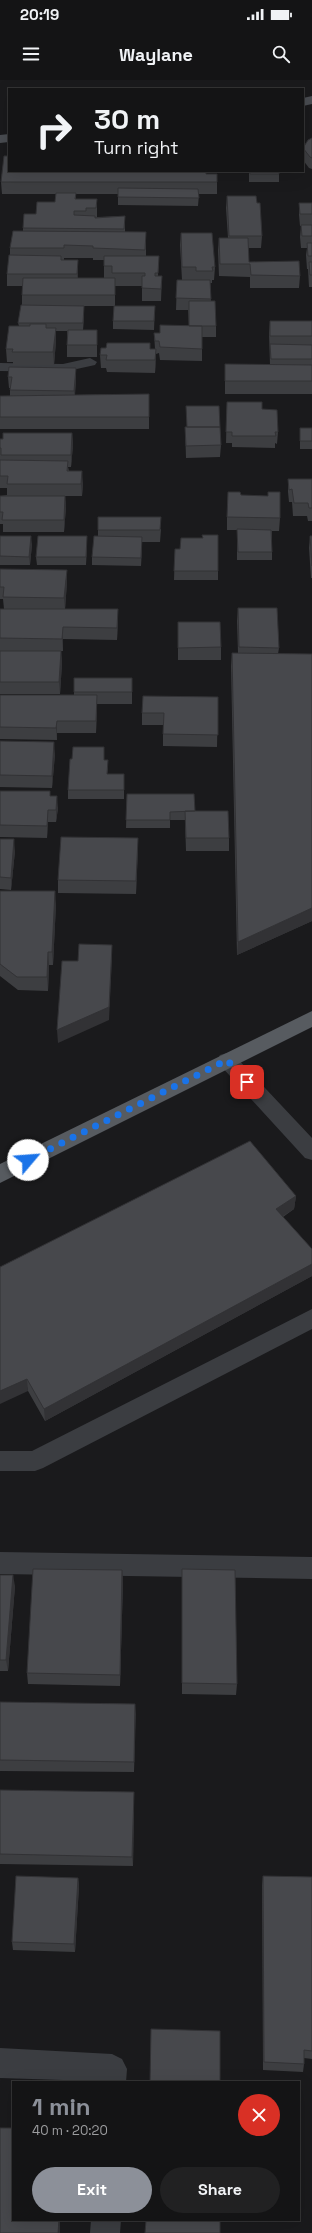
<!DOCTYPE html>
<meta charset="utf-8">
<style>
body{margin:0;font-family:"Space Grotesk",sans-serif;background:#212122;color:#f1f3f6;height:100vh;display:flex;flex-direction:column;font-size:15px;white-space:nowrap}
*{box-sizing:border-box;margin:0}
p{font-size:13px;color:#9d9ea0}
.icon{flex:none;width:22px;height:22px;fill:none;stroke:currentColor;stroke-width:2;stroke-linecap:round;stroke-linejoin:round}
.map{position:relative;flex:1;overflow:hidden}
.panel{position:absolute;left:12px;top:2001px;width:288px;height:140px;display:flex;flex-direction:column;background:#141415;border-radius:0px;box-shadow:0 4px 16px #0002,0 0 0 1px #333334}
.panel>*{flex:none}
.top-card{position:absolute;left:8px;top:8px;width:296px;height:84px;border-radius:0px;box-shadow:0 4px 16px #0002,0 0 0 1px #333334;background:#141415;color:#f1f3f6;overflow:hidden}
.pin{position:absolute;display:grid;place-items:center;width:34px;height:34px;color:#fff;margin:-17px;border-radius:8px;box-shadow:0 2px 6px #0006}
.me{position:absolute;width:44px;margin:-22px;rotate:63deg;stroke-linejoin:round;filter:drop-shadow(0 0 3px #0008)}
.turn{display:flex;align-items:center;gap:14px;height:84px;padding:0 20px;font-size:18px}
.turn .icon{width:52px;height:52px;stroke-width:2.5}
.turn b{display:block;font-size:28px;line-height:34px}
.round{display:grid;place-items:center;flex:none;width:42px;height:42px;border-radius:21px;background:#212122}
.headline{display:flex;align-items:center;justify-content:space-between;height:68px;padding:0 20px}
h1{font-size:24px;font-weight:800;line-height:30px;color:#8c9099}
.cta{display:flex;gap:8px;margin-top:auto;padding:8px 20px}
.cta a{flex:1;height:46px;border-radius:24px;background:#8c9099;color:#fff;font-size:16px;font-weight:800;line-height:46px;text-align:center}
.cta a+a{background:#212122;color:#f1f3f6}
.status{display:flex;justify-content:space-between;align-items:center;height:28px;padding:0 20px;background:#141415;direction:ltr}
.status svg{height:11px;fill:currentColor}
header{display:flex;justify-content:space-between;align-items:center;height:52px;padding:0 20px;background:#141415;font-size:18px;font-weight:800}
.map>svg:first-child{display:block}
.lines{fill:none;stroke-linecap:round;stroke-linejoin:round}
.lane{fill:#3b3d41;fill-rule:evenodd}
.secondary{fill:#494c51;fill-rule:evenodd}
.primary{fill:#575b60;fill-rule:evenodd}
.wall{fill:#3d3e41;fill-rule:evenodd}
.shaded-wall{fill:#323235}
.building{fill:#47484c;stroke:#323235}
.route{stroke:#1a73e8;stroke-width:7;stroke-dasharray:0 12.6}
</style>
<div class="status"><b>20:19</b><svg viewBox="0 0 49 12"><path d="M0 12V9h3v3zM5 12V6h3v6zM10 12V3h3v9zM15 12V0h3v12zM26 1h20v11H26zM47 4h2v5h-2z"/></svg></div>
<header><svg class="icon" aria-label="menu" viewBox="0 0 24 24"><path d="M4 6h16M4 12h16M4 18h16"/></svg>Waylane<svg class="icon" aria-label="search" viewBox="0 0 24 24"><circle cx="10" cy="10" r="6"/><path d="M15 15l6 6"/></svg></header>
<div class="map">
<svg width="312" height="2153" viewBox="0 0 312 2153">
<rect width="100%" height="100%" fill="#1a1a1c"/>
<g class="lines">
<path class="lane" d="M 90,278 L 97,282 L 95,285 L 63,292 L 0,291 L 0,283 L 63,284 Z
M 227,973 L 234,975 L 312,1058 L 312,1080 L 305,1078 L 220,985 L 217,980 L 220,975 Z
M 312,1229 L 312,1249 L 43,1388 L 35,1391 L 0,1391 L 0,1371 L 32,1371 Z
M 0,1472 L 312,1477 L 312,1499 L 0,1494 Z
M 0,1968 L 112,1974 L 122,1979 L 127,1989 L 126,2002 L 0,1998 Z
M 91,2140 L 121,2140 L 120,2153 L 90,2153 Z"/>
<path class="secondary" d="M 312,16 L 312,24 L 303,26 L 303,18 Z
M 9,54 L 9,62 L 0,63 L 0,55 Z"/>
<path class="primary" d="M 312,931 L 312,947 L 0,1103 L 0,1084 Z"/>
</g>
<path class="wall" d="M 312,58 L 312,89 L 309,88 L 303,80 L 303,68 Z
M 249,91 L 279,91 L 279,102 L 249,102 Z
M 206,94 L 217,94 L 217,114 L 199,114 L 198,126 L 118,125 L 118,114 L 76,114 L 76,119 L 97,119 L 97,137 L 125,136 L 125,152 L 146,152 L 146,176 L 159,176 L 158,196 L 162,196 L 161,221 L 142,221 L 142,206 L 115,206 L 115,226 L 84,226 L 84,234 L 83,250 L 97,250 L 97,277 L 67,277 L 67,251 L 56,251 L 56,261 L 54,285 L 13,285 L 13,282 L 7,282 L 6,269 L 19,246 L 18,243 L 22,225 L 22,206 L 7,206 L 7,194 L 10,175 L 10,168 L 23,151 L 23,148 L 36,134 L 55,122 L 56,114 L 2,114 L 1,102 ZM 64,178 L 93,178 L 93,180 L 104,180 L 104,198 L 78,198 L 78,180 L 64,180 Z
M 227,116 L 262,156 L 261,168 L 248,168 L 249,182 L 300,196 L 299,208 L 250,208 L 250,197 L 219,196 L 218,170 L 219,158 L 228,158 L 226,128 Z
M 299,123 L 312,123 L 312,207 L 309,207 L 308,189 L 307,189 L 306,175 L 307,168 L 301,168 L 300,157 L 301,146 L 300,146 L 299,135 Z
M 181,153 L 215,187 L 214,200 L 212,200 L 212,203 L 210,203 L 211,221 L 216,246 L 216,257 L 202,257 L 202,281 L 160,280 L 159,273 L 156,274 L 155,293 L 107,292 L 106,288 L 101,288 L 100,275 L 150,269 L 155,269 L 154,253 L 160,253 L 189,246 L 188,230 L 176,230 L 177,200 L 196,200 L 182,200 L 180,165 Z
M 155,226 L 154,250 L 113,249 L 113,241 Z
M 270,241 L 312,241 L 312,314 L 225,314 L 225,284 L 270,285 L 269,253 Z
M 76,288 L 76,299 L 75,315 L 149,314 L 149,349 L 0,349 L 0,316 L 10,316 L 10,308 L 9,308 L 8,297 Z
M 227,322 L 262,329 L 278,352 L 277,364 L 275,363 L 275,368 L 232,367 L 232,363 L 226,363 Z
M 185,347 L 187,347 L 221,365 L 220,377 L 186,378 Z
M 300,348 L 312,348 L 312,369 L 300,369 Z
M 72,353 L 73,365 L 71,387 L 68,387 L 69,391 L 83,403 L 82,416 L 65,416 L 66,427 L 64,452 L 3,452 L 3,444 L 0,444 L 0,416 L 7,415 L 7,408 L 0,408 L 0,359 Z
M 288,399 L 312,399 L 312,441 L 308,441 L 307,436 L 293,436 L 292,422 L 289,422 L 288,412 Z
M 241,415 L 280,438 L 279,451 L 272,451 L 272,480 L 237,480 L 237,450 L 227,450 L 227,437 Z
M 161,449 L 160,462 L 142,462 L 141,486 L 92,485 L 92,477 L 98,456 L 98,450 Z
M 218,455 L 218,500 L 174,500 L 175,469 L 180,469 L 202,458 Z
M 0,456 L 32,464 L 30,485 L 0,485 Z
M 87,456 L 86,485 L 37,485 L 36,477 Z
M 310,456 L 312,456 L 312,498 L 311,498 L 309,468 Z
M 0,489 L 67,502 L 65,529 L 118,541 L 117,560 L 63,559 L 63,571 L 0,571 L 0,529 L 36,529 L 4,529 L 3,519 L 0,519 Z
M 238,528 L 279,568 L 278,574 L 312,574 L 312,841 L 237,875 L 231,586 L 232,573 L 238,573 L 237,541 Z
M 178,542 L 221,567 L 221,580 L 178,580 Z
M 0,571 L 61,571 L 62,583 L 60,614 L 0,614 Z
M 74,598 L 132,610 L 132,624 L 97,624 L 96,653 L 57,653 L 57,660 L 0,659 L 0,615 L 74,615 Z
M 218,617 L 217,667 L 163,666 L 163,645 L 142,645 L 142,633 Z
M 0,661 L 55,674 L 52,708 L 0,707 Z
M 104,680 L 108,688 L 107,694 L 124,694 L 124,719 L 68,719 L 68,710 Z
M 0,711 L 50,716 L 58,728 L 56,742 L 48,742 L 47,758 L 0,757 Z
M 127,714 L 195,731 L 229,758 L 229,771 L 186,771 L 185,740 L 170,740 L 170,748 L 126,748 Z
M 138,758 L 136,814 L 58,813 L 58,800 Z
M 0,759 L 15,771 L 11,810 L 0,809 Z
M 0,811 L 56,824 L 53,885 L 49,885 L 48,911 L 18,910 L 0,896 Z
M 296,1116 L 294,1129 L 283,1137 L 312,1169 L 312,1196 L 45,1341 L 28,1311 L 0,1187 Z
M 122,1490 L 123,1501 L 120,1606 L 28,1604 L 27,1593 Z
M 0,1495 L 15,1506 L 8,1591 L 0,1591 Z
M 182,1501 L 237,1604 L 236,1615 L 182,1614 Z
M 0,1622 L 135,1624 L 134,1692 L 0,1691 Z
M 0,1710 L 134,1722 L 133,1786 L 0,1784 Z
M 263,1796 L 312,1797 L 312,1979 L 304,1978 L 304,1984 L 303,1992 L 263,1990 L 262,1805 Z
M 78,1798 L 79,1806 L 75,1872 L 13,1870 L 12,1862 Z"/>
<path class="shaded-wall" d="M 78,180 L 78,192 L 77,206 L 77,194 Z
M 84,226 L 84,234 L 83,251 L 83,243 Z
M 56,248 L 56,261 L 54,285 L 53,272 Z
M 156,269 L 156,281 L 155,293 L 155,280 Z
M 76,288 L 76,299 L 74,322 L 74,311 Z
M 72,353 L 73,365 L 71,387 L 71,375 Z
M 82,391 L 83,403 L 82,416 L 81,404 Z
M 65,416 L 66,427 L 64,452 L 64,440 Z
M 31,456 L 32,464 L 30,485 L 29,477 Z
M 87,456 L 87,465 L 86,485 L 86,477 Z
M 142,457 L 142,465 L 141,486 L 141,478 Z
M 67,490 L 67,502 L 65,530 L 64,518 Z
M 118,529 L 118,541 L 117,560 L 117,548 Z
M 63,547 L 63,571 L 62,559 Z
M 61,571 L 62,583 L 60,614 L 59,602 Z
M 97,615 L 97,628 L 96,653 L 96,641 Z
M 57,641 L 57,660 L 56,648 Z
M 54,662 L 55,674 L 52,708 L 52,696 Z
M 57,716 L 58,728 L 56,742 L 56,730 Z
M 48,730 L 48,742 L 47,758 L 47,746 Z
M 138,758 L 138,772 L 136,814 L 136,801 Z
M 14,759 L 15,771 L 11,810 L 11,798 Z
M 55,811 L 56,824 L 53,885 L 52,872 Z
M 312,828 L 312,841 L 237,875 L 238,862 Z
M 112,865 L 112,878 L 109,940 L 58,963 L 57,950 Z
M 48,872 L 49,885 L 48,911 L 47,897 Z
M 296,1116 L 294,1129 L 275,1141 L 276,1129 Z
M 312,1184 L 312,1196 L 45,1341 L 44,1329 Z
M 27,1299 L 28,1311 L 0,1324 L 0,1311 Z
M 122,1490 L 123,1501 L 120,1606 L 120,1595 Z
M 13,1495 L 15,1506 L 8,1591 L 6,1580 Z
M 135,1624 L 136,1634 L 134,1692 L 134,1682 Z
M 134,1712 L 134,1722 L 133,1786 L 132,1777 Z
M 78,1798 L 79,1806 L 75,1872 L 74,1864 Z
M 59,2140 L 60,2140 L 60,2153 L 58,2153 Z"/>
<path class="building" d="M 312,58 L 312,78 L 310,77 L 303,68 L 308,60 Z
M 4,76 L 9,76 L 9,91 L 206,91 L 206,94 L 217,94 L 217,102 L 1,102 Z
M 250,91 L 279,91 L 279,94 L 250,94 Z
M 118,108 L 198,109 L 199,118 L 118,117 Z
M 56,113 L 76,113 L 75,119 L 97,119 L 96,128 L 86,128 L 86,131 L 74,131 L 74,135 L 95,136 L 95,138 L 125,136 L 124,149 L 23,148 L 24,134 L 36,134 L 37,122 L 55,122 Z
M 227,116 L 256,116 L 257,123 L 260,123 L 262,156 L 229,156 Z
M 299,123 L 312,123 L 312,134 L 300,134 Z
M 301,145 L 312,145 L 312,156 L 302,156 Z
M 13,151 L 146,152 L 145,170 L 93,168 L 93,166 L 64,165 L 64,168 L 10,168 Z
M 181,153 L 212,153 L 215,187 L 212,187 L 213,191 L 196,191 L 196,187 L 182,187 Z
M 219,158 L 248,158 L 249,182 L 299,181 L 300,196 L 251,195 L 250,184 L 220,184 Z
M 307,163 L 312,163 L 312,176 L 308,176 Z
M 9,175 L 61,176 L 61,180 L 78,180 L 77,194 L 7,194 Z
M 104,176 L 159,176 L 158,193 L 155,193 L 155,196 L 162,196 L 161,209 L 142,208 L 142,196 L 145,196 L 145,193 L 112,193 L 112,186 L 104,186 Z
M 309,182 L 312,182 L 312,195 L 310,195 Z
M 23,198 L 115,198 L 115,215 L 22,215 Z
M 177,200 L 210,200 L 211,219 L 176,218 Z
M 189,221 L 215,221 L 216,246 L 189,246 Z
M 21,225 L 84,226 L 83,243 L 18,243 Z
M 114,226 L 155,226 L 154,241 L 113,241 Z
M 270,241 L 312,241 L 312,256 L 270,256 Z
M 30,244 L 46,244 L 46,248 L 56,248 L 53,272 L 12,272 L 13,269 L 6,269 L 9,246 L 30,246 Z
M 160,245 L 202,246 L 202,269 L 160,267 L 159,261 L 155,261 L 154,253 L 160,253 Z
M 68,250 L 97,250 L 97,265 L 67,265 Z
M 107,263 L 150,263 L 150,269 L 156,269 L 155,280 L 106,280 L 107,275 L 100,275 L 101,268 L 106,268 Z
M 270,264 L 312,265 L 312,279 L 271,279 Z
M 225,284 L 312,285 L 312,301 L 225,301 Z
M 9,287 L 76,288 L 74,311 L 10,310 L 12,297 L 8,297 Z
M 149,314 L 149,337 L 0,337 L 0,316 Z
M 227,322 L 262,322 L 262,329 L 277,330 L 278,352 L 275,352 L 276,356 L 232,356 L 232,352 L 226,352 Z
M 186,326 L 219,326 L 220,347 L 187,347 Z
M 185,347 L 220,347 L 221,365 L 186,366 Z
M 300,348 L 312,348 L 312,361 L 300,361 Z
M 3,353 L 72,353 L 71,375 L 1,375 L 1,368 L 0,368 L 0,359 L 3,359 Z
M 0,380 L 68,381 L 67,391 L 82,391 L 81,404 L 7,404 L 8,396 L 0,396 Z
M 288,399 L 312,399 L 312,428 L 309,428 L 308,423 L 294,423 L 292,409 L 289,410 Z
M 228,412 L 240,412 L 241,415 L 268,416 L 268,412 L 280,412 L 280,438 L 227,437 Z
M 0,416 L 65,416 L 64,440 L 2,440 L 3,432 L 0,432 Z
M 98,437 L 161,437 L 160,450 L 98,450 Z
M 237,449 L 271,450 L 272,472 L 238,472 Z
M 202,455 L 218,455 L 218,491 L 174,491 L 175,469 L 180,469 L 181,458 L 203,458 Z
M 0,456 L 31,456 L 29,477 L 0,476 Z
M 38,456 L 87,456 L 86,477 L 36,477 Z
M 94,456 L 142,457 L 141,478 L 92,477 Z
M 310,456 L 312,456 L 312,486 Z
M 0,489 L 67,490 L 64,518 L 3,517 L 4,507 L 0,507 Z
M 238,528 L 277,528 L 279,568 L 239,567 Z
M 0,529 L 118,529 L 117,548 L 63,547 L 62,559 L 0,558 Z
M 178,542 L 220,542 L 221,567 L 178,568 Z
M 0,571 L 61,571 L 59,602 L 0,602 Z
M 232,573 L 312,574 L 312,828 L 238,862 Z
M 74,598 L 132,598 L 132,612 L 74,612 Z
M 0,615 L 97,615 L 96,641 L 57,641 L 56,648 L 0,647 Z
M 143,616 L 218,617 L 218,655 L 163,654 L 164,633 L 142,633 Z
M 0,661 L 54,662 L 52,696 L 0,695 Z
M 73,667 L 104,667 L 104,680 L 108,680 L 107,694 L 124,694 L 124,710 L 68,710 L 70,679 L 72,679 Z
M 0,711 L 50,711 L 50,716 L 57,716 L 56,730 L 48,730 L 47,746 L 0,745 Z
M 127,714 L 194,714 L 195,731 L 170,732 L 170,740 L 126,740 Z
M 185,731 L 228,731 L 229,758 L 186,758 Z
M 61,757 L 138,758 L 136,801 L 58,800 Z
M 0,759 L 14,759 L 11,798 L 0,797 Z
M 0,811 L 55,811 L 52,872 L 48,872 L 47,897 L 17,897 L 0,884 Z
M 79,864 L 112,865 L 109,927 L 57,950 L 62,881 L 78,881 Z
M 250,1061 L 296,1116 L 276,1129 L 312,1169 L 312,1184 L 44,1329 L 27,1299 L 0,1311 L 0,1187 Z
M 33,1489 L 122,1490 L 120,1595 L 27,1593 Z
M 182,1489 L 235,1490 L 237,1604 L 182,1603 Z
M 0,1495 L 13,1495 L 6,1580 L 0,1580 Z
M 0,1622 L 135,1624 L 134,1682 L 0,1680 Z
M 0,1710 L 134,1712 L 132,1777 L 0,1774 Z
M 16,1796 L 78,1798 L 74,1864 L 12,1862 Z
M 263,1796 L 312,1797 L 312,1971 L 304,1970 L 304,1984 L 264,1982 Z
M 151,1949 L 220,1951 L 220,2002 L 150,2002 Z
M 0,2048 L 13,2048 L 13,2140 L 59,2140 L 58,2153 L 0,2153 Z
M 146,2140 L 220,2140 L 220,2153 L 145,2153 Z"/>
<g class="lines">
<path class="route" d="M 28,1080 L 227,980 L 247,1002"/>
</g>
</svg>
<div class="pin" style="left:247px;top:1002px;background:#d93025"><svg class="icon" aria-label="arrive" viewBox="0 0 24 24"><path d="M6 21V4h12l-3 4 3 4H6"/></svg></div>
<svg class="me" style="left:28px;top:1080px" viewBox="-20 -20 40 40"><circle r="19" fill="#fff"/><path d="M0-13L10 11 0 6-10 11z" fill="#1a73e8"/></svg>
<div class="top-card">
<div class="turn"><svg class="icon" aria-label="right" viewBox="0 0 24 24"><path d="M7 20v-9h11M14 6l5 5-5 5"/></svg><div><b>30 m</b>Turn right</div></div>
</div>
<section class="panel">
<div class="headline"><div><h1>1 min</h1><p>40 m · 20:20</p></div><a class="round" style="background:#d93025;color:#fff"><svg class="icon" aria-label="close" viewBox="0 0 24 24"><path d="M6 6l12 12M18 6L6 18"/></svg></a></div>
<div class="cta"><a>Exit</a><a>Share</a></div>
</section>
</div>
